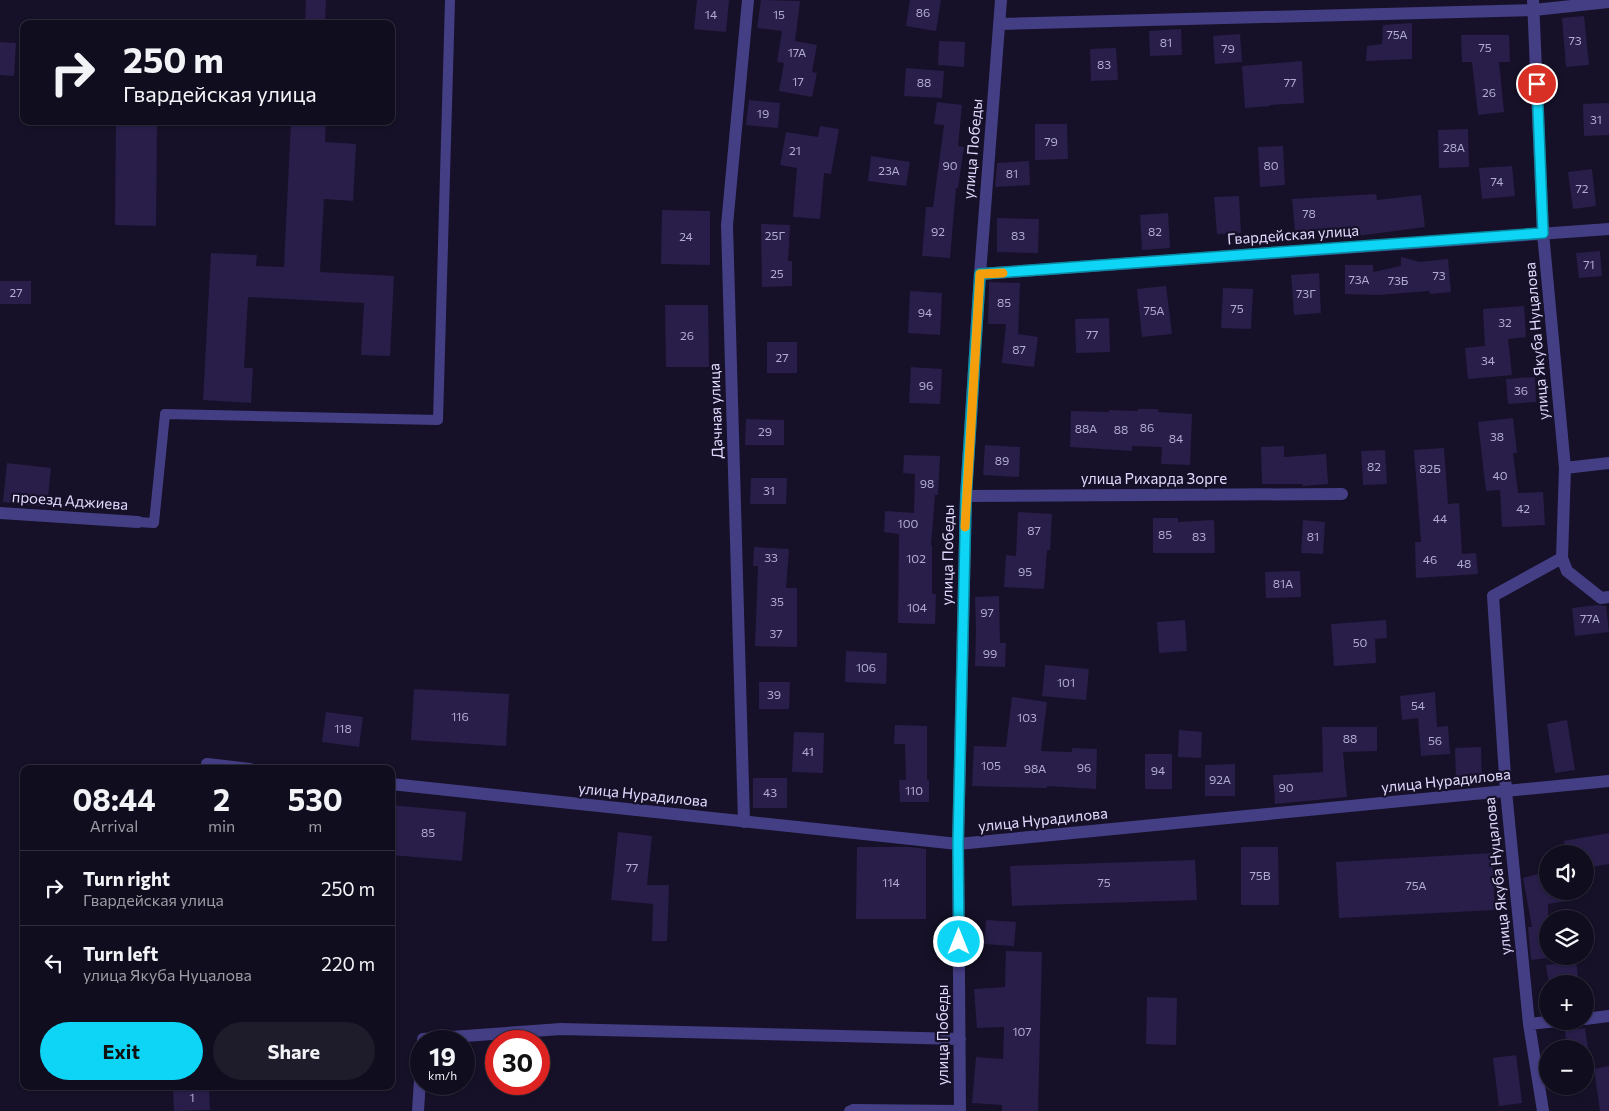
<!DOCTYPE html>
<meta charset="utf-8">
<style>
body{margin:0;font-family:Commissioner,sans-serif;background:#1e1b2b;color:#f1f3f6;height:100vh;display:flex;flex-direction:column;font-size:19px;white-space:nowrap}
*{box-sizing:border-box;margin:0}
p{font-size:16px;color:#9c9ca4}
.icon{flex:none;width:28px;height:28px;fill:none;stroke:currentColor;stroke-width:2;stroke-linecap:round;stroke-linejoin:round}
.map{position:relative;flex:1;overflow:hidden}
.sheet{position:absolute;left:20px;top:765px;width:375px;height:325px;display:flex;flex-direction:column;background:#100d1e;border-radius:10px;box-shadow:0 1px 4px #0004,0 0 0 1px #302d3c}
.sheet>*{flex:none}
.banner{position:absolute;left:20px;top:20px;width:375px;height:105px;border-radius:10px;box-shadow:0 1px 4px #0004,0 0 0 1px #302d3c;background:#100d1e;color:#f1f3f6;overflow:hidden}
.buttons{position:absolute;left:1539px;top:845px;display:grid;gap:10px}
.buttons a{display:grid;place-items:center;width:55px;height:55px;border-radius:50%;background:#100d1e;box-shadow:0 1px 4px #0004,0 0 0 1px #302d3c;font-size:25px}
.speed{position:absolute;left:410px;top:1030px;display:flex;gap:10px;font-size:25px;font-weight:700;text-align:center}
.speed>*{display:grid;place-content:center;width:65px;height:65px;border-radius:50%;background:#100d1e;box-shadow:0 1px 4px #0004,0 0 0 1px #302d3c;line-height:1}
.speed small{font-size:12px;font-weight:400}
.speed .limit{border:8px solid #d22;background:#fff;color:#111}
.pin{position:absolute;display:grid;place-items:center;width:42px;height:42px;color:#fff;margin:-21px;border:2px solid #fff;border-radius:50%;box-shadow:0 1px 5px #0007}
.me{position:absolute;width:55px;margin:-28px;rotate:0deg;stroke-linejoin:round;filter:drop-shadow(0 0 4px #0008)}
.turn{display:flex;align-items:center;gap:18px;height:105px;padding:0 20px;font-size:22px}
.turn .icon{width:65px;height:65px;stroke-width:2.5}
.turn b{display:block;font-size:35px;line-height:42px}
.eta{display:flex;justify-content:space-evenly;align-items:center;height:85px;text-align:center}
.eta b{font-size:30px;font-weight:700;line-height:35px}
.action{display:flex;gap:10px;margin-top:auto;padding:10px 20px}
.action a{flex:1;height:58px;border-radius:30px;background:#0ed5f6;color:#111;font-size:20px;font-weight:700;line-height:58px;text-align:center}
.action a+a{background:#1e1b2b;color:#f1f3f6}
ul{padding:0;list-style:none}
li{display:flex;align-items:center;gap:15px;height:75px;padding:0 20px;border-top:1px solid #302d3c}
li div{flex:1}
li b{display:block;font-size:19px}
li em{font-style:normal}
.map>svg:first-child{display:block}
.building{fill:#281e49}
.lines{fill:none;stroke-linecap:round;stroke-linejoin:round}
.lane{stroke:#443e85;stroke-width:10}
.street{stroke:#443e85;stroke-width:12}
.route-casing{stroke:#098aa0;stroke-width:12}
.route{stroke:#0ed5f6;stroke-width:9}
.slow{stroke:#f59e0b;stroke-width:9}
.labels{text-anchor:middle;stroke-width:4.5;stroke-linejoin:round;paint-order:stroke}
.number-label{font-size:12px;fill:#b2abd1}
.street-label{font-size:15px;fill:#e0dafe;stroke:#161128}
</style>
<div class="map">
<svg width="1609" height="1111" viewBox="0 0 1609 1111">
<rect width="100%" height="100%" fill="#161128"/>
<path class="building" d="M 306,0 L 326,0 L 325,24 L 305,24 Z
M 697,0 L 729,0 L 726,32 L 694,29 Z
M 761,0 L 800,1 L 795,41 L 817,45 L 812,72 L 817,73 L 812,97 L 779,91 L 784,63 L 777,62 L 782,31 L 757,28 Z
M 910,0 L 941,0 L 936,31 L 906,26 Z
M 1584,16 L 1589,65 L 1566,67 L 1562,18 Z
M 1412,23 L 1412,59 L 1366,61 L 1367,46 L 1382,44 L 1383,25 Z
M 1181,29 L 1182,55 L 1150,56 L 1149,31 Z
M 1240,34 L 1242,62 L 1215,64 L 1213,36 Z
M 1461,35 L 1509,35 L 1510,62 L 1499,62 L 1504,112 L 1478,115 L 1472,62 L 1462,62 Z
M 939,41 L 965,42 L 964,67 L 938,65 Z
M 0,42 L 16,43 L 14,76 L 0,75 Z
M 1116,48 L 1118,80 L 1091,81 L 1090,49 Z
M 1302,61 L 1304,103 L 1270,105 L 1270,106 L 1245,108 L 1242,66 Z
M 906,68 L 944,71 L 942,98 L 904,96 Z
M 749,100 L 780,103 L 778,128 L 746,125 Z
M 937,102 L 962,105 L 958,146 L 964,147 L 958,188 L 956,188 L 950,258 L 922,256 L 926,207 L 933,207 L 944,125 L 934,124 Z
M 1609,103 L 1609,135 L 1584,136 L 1583,104 Z
M 116,121 L 157,121 L 156,226 L 115,225 Z
M 291,121 L 326,121 L 325,142 L 356,144 L 353,201 L 324,199 L 320,272 L 394,276 L 390,356 L 361,355 L 364,303 L 248,297 L 244,368 L 253,368 L 251,403 L 203,400 L 211,253 L 257,255 L 256,266 L 284,267 Z
M 1035,124 L 1067,124 L 1068,159 L 1035,160 Z
M 820,126 L 839,129 L 831,174 L 824,173 L 820,219 L 793,217 L 797,168 L 780,165 L 786,132 L 818,137 Z
M 1468,129 L 1469,167 L 1439,168 L 1438,130 Z
M 1283,146 L 1285,185 L 1260,187 L 1258,147 Z
M 871,156 L 910,162 L 906,186 L 868,181 Z
M 1029,161 L 1030,185 L 995,187 L 997,163 Z
M 1512,166 L 1515,196 L 1482,199 L 1479,168 Z
M 1592,169 L 1596,206 L 1573,209 L 1568,172 Z
M 1376,194 L 1377,200 L 1421,195 L 1425,227 L 1349,237 L 1348,228 L 1295,231 L 1292,199 Z
M 1239,196 L 1241,233 L 1217,234 L 1214,197 Z
M 662,210 L 710,211 L 710,265 L 661,264 Z
M 1168,213 L 1170,248 L 1142,250 L 1140,215 Z
M 997,218 L 1039,219 L 1038,253 L 997,252 Z
M 761,224 L 790,225 L 788,261 L 792,261 L 792,286 L 762,287 Z
M 1600,251 L 1602,276 L 1579,278 L 1576,253 Z
M 1401,257 L 1420,262 L 1448,259 L 1451,292 L 1430,294 L 1429,291 L 1378,295 L 1345,294 L 1345,265 L 1373,265 L 1373,272 L 1401,266 Z
M 1319,273 L 1321,313 L 1294,315 L 1291,275 Z
M 0,281 L 31,281 L 31,304 L 0,304 Z
M 989,282 L 1020,283 L 1018,334 L 1038,337 L 1034,367 L 1002,363 L 1006,324 L 988,324 Z
M 1166,286 L 1172,334 L 1142,337 L 1137,289 Z
M 1223,288 L 1253,289 L 1251,329 L 1221,328 Z
M 910,291 L 942,293 L 940,335 L 908,333 Z
M 665,305 L 708,305 L 709,367 L 666,367 Z
M 1524,306 L 1526,337 L 1508,339 L 1512,375 L 1468,379 L 1465,348 L 1485,346 L 1483,309 Z
M 1109,318 L 1110,352 L 1076,353 L 1075,319 Z
M 767,342 L 797,342 L 797,373 L 767,373 Z
M 911,367 L 942,369 L 940,404 L 909,403 Z
M 1535,377 L 1536,402 L 1508,404 L 1506,379 Z
M 1138,409 L 1158,409 L 1158,412 L 1192,414 L 1190,465 L 1161,464 L 1162,447 L 1132,446 L 1132,451 L 1070,447 L 1071,411 L 1109,412 L 1109,410 L 1138,411 Z
M 1513,418 L 1517,453 L 1513,453 L 1518,493 L 1543,492 L 1545,525 L 1502,527 L 1500,490 L 1486,491 L 1478,422 Z
M 746,419 L 784,420 L 784,445 L 745,445 Z
M 985,445 L 1020,447 L 1019,477 L 983,475 Z
M 1284,446 L 1284,457 L 1326,454 L 1328,484 L 1303,486 L 1302,484 L 1262,484 L 1261,447 Z
M 1444,448 L 1448,504 L 1459,503 L 1462,554 L 1476,553 L 1478,574 L 1416,578 L 1415,542 L 1421,542 L 1414,450 Z
M 1385,450 L 1387,484 L 1363,485 L 1361,451 Z
M 904,455 L 940,456 L 938,495 L 935,495 L 931,546 L 932,546 L 932,594 L 936,594 L 935,624 L 898,623 L 899,534 L 884,532 L 885,511 L 914,513 L 915,474 L 903,473 Z
M 7,463 L 51,468 L 47,507 L 3,502 Z
M 751,478 L 787,478 L 786,504 L 750,504 Z
M 1018,512 L 1052,514 L 1050,550 L 1047,550 L 1044,589 L 1004,587 L 1006,555 L 1016,556 Z
M 1153,518 L 1178,518 L 1178,522 L 1214,520 L 1215,553 L 1153,553 Z
M 1303,520 L 1325,522 L 1323,554 L 1301,553 Z
M 754,547 L 789,549 L 786,588 L 797,588 L 797,647 L 755,646 L 758,566 L 753,566 Z
M 1300,571 L 1301,597 L 1266,598 L 1265,572 Z
M 999,596 L 1000,643 L 1006,643 L 1005,667 L 975,666 L 976,629 L 975,597 Z
M 1597,605 L 1606,606 L 1609,632 L 1575,636 L 1572,608 Z
M 1185,620 L 1187,651 L 1159,653 L 1157,622 Z
M 1386,620 L 1387,638 L 1375,639 L 1376,663 L 1334,666 L 1331,624 Z
M 846,651 L 887,653 L 886,684 L 845,682 Z
M 1045,665 L 1089,669 L 1086,700 L 1042,696 Z
M 759,682 L 790,682 L 789,709 L 759,709 Z
M 414,689 L 509,694 L 506,746 L 411,740 Z
M 1435,692 L 1437,727 L 1448,726 L 1450,754 L 1421,756 L 1418,718 L 1402,720 L 1400,696 Z
M 1012,697 L 1047,702 L 1041,751 L 1072,752 L 1072,748 L 1097,749 L 1096,789 L 1047,786 L 1047,788 L 972,786 L 974,746 L 1006,747 Z
M 326,712 L 363,717 L 359,747 L 322,742 Z
M 1567,720 L 1575,770 L 1555,773 L 1547,724 Z
M 895,725 L 927,726 L 927,780 L 929,780 L 929,802 L 900,802 L 899,780 L 906,780 L 905,744 L 894,744 Z
M 1322,727 L 1377,727 L 1377,751 L 1343,752 L 1347,797 L 1275,804 L 1273,775 L 1323,772 Z
M 1179,730 L 1202,732 L 1201,758 L 1178,757 Z
M 794,732 L 824,733 L 823,773 L 792,772 Z
M 1481,747 L 1482,784 L 1456,785 L 1455,748 Z
M 1145,754 L 1172,754 L 1172,789 L 1145,789 Z
M 1235,764 L 1235,796 L 1205,796 L 1205,765 Z
M 753,778 L 787,778 L 787,808 L 753,808 Z
M 391,805 L 466,812 L 462,861 L 391,855 Z
M 618,832 L 652,836 L 647,885 L 669,885 L 667,941 L 652,941 L 653,904 L 611,900 Z
M 1609,833 L 1609,864 L 1585,868 L 1585,854 L 1566,854 L 1564,841 Z
M 857,847 L 910,847 L 926,849 L 926,919 L 856,919 Z
M 1241,847 L 1278,847 L 1279,905 L 1241,905 Z
M 1492,853 L 1495,910 L 1339,918 L 1336,862 Z
M 1195,860 L 1197,900 L 1012,906 L 1010,866 Z
M 1548,871 L 1548,891 L 1579,891 L 1579,899 L 1548,904 L 1548,958 L 1531,960 L 1528,927 L 1532,927 L 1523,878 Z
M 986,920 L 1016,922 L 1014,946 L 984,944 Z
M 1006,951 L 1042,952 L 1038,1111 L 1002,1111 L 1002,1105 L 972,1103 L 976,1057 L 1003,1059 L 1004,1027 L 977,1028 L 974,989 L 1005,987 Z
M 1576,961 L 1579,984 L 1549,984 L 1546,965 Z
M 1147,997 L 1177,998 L 1176,1045 L 1146,1044 Z
M 1585,1028 L 1588,1049 L 1567,1049 L 1565,1031 Z
M 1516,1055 L 1522,1103 L 1499,1106 L 1493,1058 Z
M 1609,1066 L 1609,1111 L 1600,1111 L 1594,1069 Z
M 173,1086 L 209,1086 L 210,1110 L 174,1111 Z"/>
<g class="lines">
<path class="lane" d="M 138,522 L 154,523 L 165,414 L 438,420 L 450,0
M 849,1111 L 853,1109 L 960,1110"/>
<path class="street" d="M 1533,0 L 1543,233 L 1565,468 L 1562,558 L 1567,571 L 1601,598 L 1609,597
M 999,24 L 1534,10 L 1609,2
M 980,274 L 1609,229
M 1565,468 L 1609,463
M 966,496 L 1342,494
M 0,513 L 138,522
M 207,764 L 250,769
M 391,784 L 958,844 L 1609,781
M 744,822 L 727,225 L 748,0
M 1585,1019 L 1609,1016
M 1529,1024 L 1557,1021
M 423,1041 L 423,1039 L 561,1029 L 960,1039
M 418,1111 L 421,1064
M 960,1111 L 958,844 L 966,496 L 980,274 L 1001,0
M 1543,1111 L 1529,1024 L 1506,791 L 1493,596 L 1562,558"/>
</g>
<g class="lines">
<g class="route-casing">
<path id="route" d="M 959,942 L 958,844 L 966,496 L 980,274 L 1543,233 L 1537,84"/>
</g>
<use href="#route" class="route"/>
<path class="slow" d="M 965,527 L 980,274 L 1003,273"/>
</g>
<g class="labels">
<g class="number-label">
<text x="923" y="17">86</text>
<text x="711" y="19">14</text>
<text x="779" y="19">15</text>
<text x="1397" y="39">75А</text>
<text x="1575" y="45">73</text>
<text x="1166" y="47">81</text>
<text x="1485" y="52">75</text>
<text x="1228" y="53">79</text>
<text x="797" y="57">17А</text>
<text x="1104" y="69">83</text>
<text x="798" y="86">17</text>
<text x="924" y="87">88</text>
<text x="1290" y="87">77</text>
<text x="1489" y="97">26</text>
<text x="763" y="118">19</text>
<text x="1596" y="124">31</text>
<text x="1051" y="146">79</text>
<text x="1454" y="152">28А</text>
<text x="795" y="155">21</text>
<text x="950" y="170">90</text>
<text x="1271" y="170">80</text>
<text x="889" y="175">23А</text>
<text x="1012" y="178">81</text>
<text x="1497" y="186">74</text>
<text x="1582" y="193">72</text>
<text x="1309" y="218">78</text>
<text x="938" y="236">92</text>
<text x="1155" y="236">82</text>
<text x="775" y="240">25Г</text>
<text x="1018" y="240">83</text>
<text x="686" y="241">24</text>
<text x="1589" y="269">71</text>
<text x="777" y="278">25</text>
<text x="1439" y="280">73</text>
<text x="1359" y="284">73А</text>
<text x="1398" y="285">73Б</text>
<text x="16" y="297">27</text>
<text x="1306" y="298">73Г</text>
<text x="1004" y="307">85</text>
<text x="1237" y="313">75</text>
<text x="1154" y="315">75А</text>
<text x="925" y="317">94</text>
<text x="1505" y="327">32</text>
<text x="1092" y="339">77</text>
<text x="687" y="340">26</text>
<text x="1019" y="354">87</text>
<text x="782" y="362">27</text>
<text x="1488" y="365">34</text>
<text x="926" y="390">96</text>
<text x="1521" y="395">36</text>
<text x="1147" y="432">86</text>
<text x="1086" y="433">88А</text>
<text x="1121" y="434">88</text>
<text x="765" y="436">29</text>
<text x="1497" y="441">38</text>
<text x="1176" y="443">84</text>
<text x="1002" y="465">89</text>
<text x="1374" y="471">82</text>
<text x="1430" y="473">82Б</text>
<text x="1500" y="480">40</text>
<text x="927" y="488">98</text>
<text x="769" y="495">31</text>
<text x="1523" y="513">42</text>
<text x="1440" y="523">44</text>
<text x="908" y="528">100</text>
<text x="1034" y="535">87</text>
<text x="1165" y="539">85</text>
<text x="1199" y="541">83</text>
<text x="1313" y="541">81</text>
<text x="771" y="562">33</text>
<text x="916" y="563">102</text>
<text x="1430" y="564">46</text>
<text x="1464" y="568">48</text>
<text x="1025" y="576">95</text>
<text x="1283" y="588">81А</text>
<text x="777" y="606">35</text>
<text x="917" y="612">104</text>
<text x="987" y="617">97</text>
<text x="1590" y="623">77А</text>
<text x="776" y="638">37</text>
<text x="1360" y="647">50</text>
<text x="990" y="658">99</text>
<text x="866" y="672">106</text>
<text x="1066" y="687">101</text>
<text x="774" y="699">39</text>
<text x="1418" y="710">54</text>
<text x="460" y="721">116</text>
<text x="1027" y="722">103</text>
<text x="343" y="733">118</text>
<text x="1350" y="743">88</text>
<text x="1435" y="745">56</text>
<text x="808" y="756">41</text>
<text x="991" y="770">105</text>
<text x="1084" y="772">96</text>
<text x="1035" y="773">98А</text>
<text x="1158" y="775">94</text>
<text x="1220" y="784">92А</text>
<text x="1286" y="792">90</text>
<text x="914" y="795">110</text>
<text x="770" y="797">43</text>
<text x="428" y="837">85</text>
<text x="632" y="872">77</text>
<text x="1260" y="880">75В</text>
<text x="891" y="887">114</text>
<text x="1104" y="887">75</text>
<text x="1416" y="890">75А</text>
<text x="1022" y="1036">107</text>
<text x="192" y="1102">1</text>
</g>
<g class="street-label">
<text transform="translate(973 149) rotate(-85)" y="5">улица Победы</text>
<text transform="translate(1293 235) rotate(-4)" y="5">Гвардейская улица</text>
<text transform="translate(1537 341) rotate(-95)" y="5">улица Якуба Нуцалова</text>
<text transform="translate(716 411) rotate(-92)" y="5">Дачная улица</text>
<text x="1154" y="484">улица Рихарда Зорге</text>
<text transform="translate(70 501) rotate(4)" y="5">проезд Аджиева</text>
<text transform="translate(948 555) rotate(-89)" y="5">улица Победы</text>
<text transform="translate(1446 781) rotate(-6)" y="5">улица Нурадилова</text>
<text transform="translate(643 795) rotate(6)" y="5">улица Нурадилова</text>
<text transform="translate(1043 820) rotate(-6)" y="5">улица Нурадилова</text>
<text transform="translate(1498 876) rotate(-96)" y="5">улица Якуба Нуцалова</text>
<text transform="translate(943 1035) rotate(-90)" y="5">улица Победы</text>
</g>
</g>
</svg>
<div class="buttons">
<a><svg class="icon" aria-label="sound" viewBox="0 0 24 24"><path d="M4 9h4l5-4v14l-5-4H4zM17 9q2 3 0 6"/></svg></a>
<a><svg class="icon" aria-label="layers" viewBox="0 0 24 24"><path d="M12 4l9 5-9 5-9-5zM3 14l9 5 9-5"/></svg></a>
<a>+</a>
<a>−</a>
</div>
<div class="speed"><div>19<small>km/h</small></div><div class="limit">30</div></div>
<div class="pin" style="left:1537px;top:84px;background:#d93025"><svg class="icon" aria-label="arrive" viewBox="0 0 24 24"><path d="M6 21V4h12l-3 4 3 4H6"/></svg></div>
<svg class="me" style="left:959px;top:942px" viewBox="-20 -20 40 40"><circle r="17" fill="#0ed5f6" stroke="#fff" stroke-width="3"/><path d="M0-11L8 9 0 5-8 9z" fill="#fff"/></svg>
<div class="banner">
<div class="turn"><svg class="icon" aria-label="right" viewBox="0 0 24 24"><path d="M7 20v-9h11M14 6l5 5-5 5"/></svg><div><b>250 m</b>Гвардейская улица</div></div>
</div>
<section class="sheet">
<div class="eta">
<div><b>08:44</b><p>Arrival</p></div>
<div><b>2</b><p>min</p></div>
<div><b>530</b><p>m</p></div>
</div>
<ul>
<li><svg class="icon" aria-label="right" viewBox="0 0 24 24"><path d="M7 20v-9h11M14 6l5 5-5 5"/></svg><div><b>Turn right</b><p>Гвардейская улица</p></div><em>250 m</em></li>
<li><svg class="icon" aria-label="left" viewBox="0 0 24 24"><path d="M17 20v-9H6M10 6l-5 5 5 5"/></svg><div><b>Turn left</b><p>улица Якуба Нуцалова</p></div><em>220 m</em></li>
</ul>
<div class="action"><a>Exit</a><a>Share</a></div>
</section>
</div>
